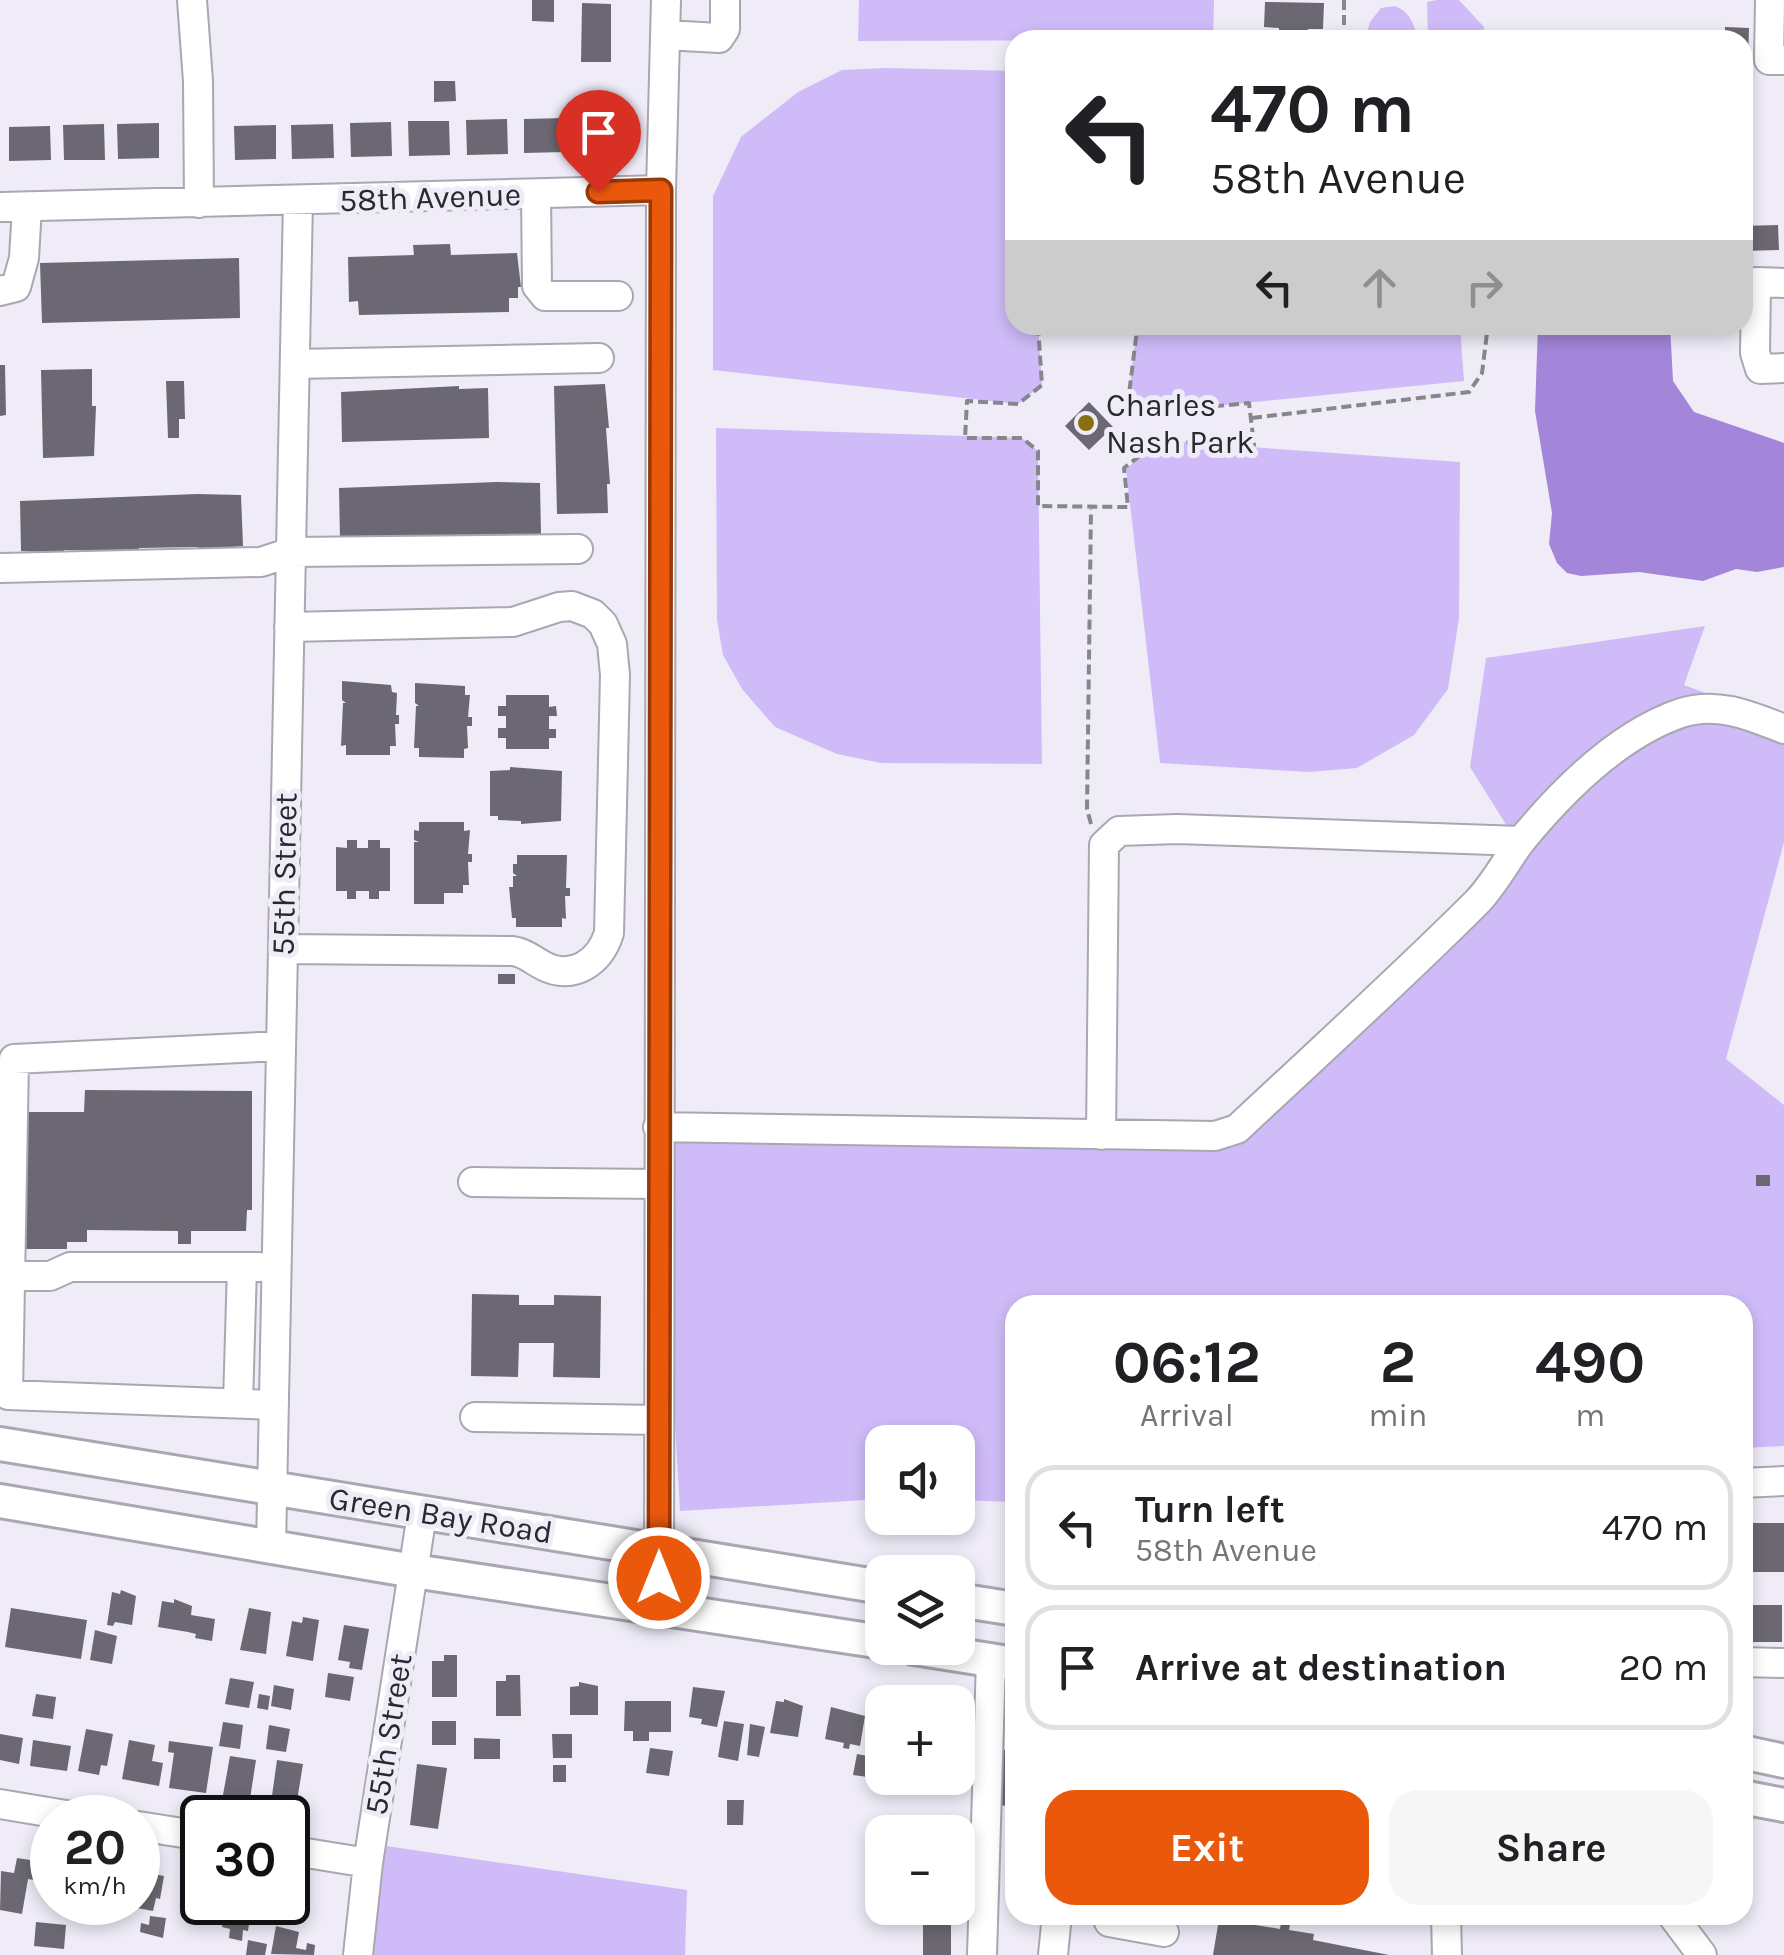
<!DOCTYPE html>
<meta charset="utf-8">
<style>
body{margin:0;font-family:Karla,sans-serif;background:#f6f6f6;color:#202124;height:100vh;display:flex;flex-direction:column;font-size:38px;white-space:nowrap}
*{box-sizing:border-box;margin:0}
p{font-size:32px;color:#757577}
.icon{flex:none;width:55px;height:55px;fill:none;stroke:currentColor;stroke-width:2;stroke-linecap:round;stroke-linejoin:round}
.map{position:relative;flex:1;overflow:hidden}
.panel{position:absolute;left:1005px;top:1295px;width:748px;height:630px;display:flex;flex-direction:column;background:#fff;border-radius:30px;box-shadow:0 5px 15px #0003}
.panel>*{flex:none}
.banner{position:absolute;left:1005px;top:30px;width:748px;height:305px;border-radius:30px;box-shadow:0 5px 15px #0003;background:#fff;color:#202124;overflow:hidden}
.tools{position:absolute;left:865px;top:1425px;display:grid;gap:20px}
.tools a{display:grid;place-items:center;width:110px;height:110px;border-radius:20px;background:#fff;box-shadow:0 5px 15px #0003;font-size:50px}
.speed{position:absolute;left:30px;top:1795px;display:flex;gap:20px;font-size:50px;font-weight:700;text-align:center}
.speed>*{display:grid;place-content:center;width:130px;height:130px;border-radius:50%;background:#fff;box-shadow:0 5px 15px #0003;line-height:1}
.speed small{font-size:25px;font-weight:400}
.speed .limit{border:5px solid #111;border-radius:15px;background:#fff;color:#111}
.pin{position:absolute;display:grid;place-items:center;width:85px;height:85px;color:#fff;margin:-102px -42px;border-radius:50% 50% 50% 0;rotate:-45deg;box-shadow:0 0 10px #0007}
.pin .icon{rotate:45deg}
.me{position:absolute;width:110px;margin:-55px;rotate:0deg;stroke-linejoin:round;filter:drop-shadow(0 0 8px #0008)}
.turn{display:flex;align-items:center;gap:35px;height:210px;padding:0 40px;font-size:45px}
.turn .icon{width:130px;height:130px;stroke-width:2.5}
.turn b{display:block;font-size:70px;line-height:85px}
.lanes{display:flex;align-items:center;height:95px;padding:0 40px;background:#0003;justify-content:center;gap:50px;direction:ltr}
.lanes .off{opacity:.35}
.eta{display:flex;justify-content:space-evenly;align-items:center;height:170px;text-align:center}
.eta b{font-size:60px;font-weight:700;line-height:70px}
.button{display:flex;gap:20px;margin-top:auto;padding:20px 40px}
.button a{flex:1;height:115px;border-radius:30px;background:#ea580c;color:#fff;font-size:40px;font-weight:700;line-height:115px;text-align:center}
.button a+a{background:#f6f6f6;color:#202124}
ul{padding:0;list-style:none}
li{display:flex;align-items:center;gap:30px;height:125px;margin:0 20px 15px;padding:0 20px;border:5px solid #e0e0e0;border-radius:30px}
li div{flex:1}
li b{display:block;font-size:38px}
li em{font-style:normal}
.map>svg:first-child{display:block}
.green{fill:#cfbbf8}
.water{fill:#a385d9}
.building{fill:#6c6873}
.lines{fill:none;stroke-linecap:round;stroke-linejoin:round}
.minor-casing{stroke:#aaa6b2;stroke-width:32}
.major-casing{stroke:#aaa6b2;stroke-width:38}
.path{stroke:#87858d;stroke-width:4;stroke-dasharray:10 5;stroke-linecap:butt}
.minor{stroke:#fff;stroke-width:28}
.major{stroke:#fff;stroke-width:32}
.route-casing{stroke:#983908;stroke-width:25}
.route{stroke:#ea580c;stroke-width:18}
.poi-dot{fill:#877010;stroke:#efecf8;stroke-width:4}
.labels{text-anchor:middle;stroke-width:10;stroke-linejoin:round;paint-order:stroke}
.street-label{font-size:32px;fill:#29282c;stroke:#efecf8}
.poi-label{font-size:32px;fill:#29282c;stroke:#efecf8;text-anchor:start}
</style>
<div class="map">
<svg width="1784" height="1955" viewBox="0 0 1784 1955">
<rect width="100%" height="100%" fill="#efecf8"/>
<path class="green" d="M 859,0 L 1214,0 L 1213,40 L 858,41 Z
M 1437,0 L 1459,0 L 1484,27 L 1482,40 L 1428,40 L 1427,2 Z
M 1395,6 C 1410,12 1415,25 1418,40 L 1365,40 L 1370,22 L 1381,8 Z
M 885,68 L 1015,71 L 1015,325 L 1038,325 L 1042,385 L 1018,404 L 713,370 L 713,196 L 741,137 L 798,92 L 842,70 Z
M 1137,325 L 1460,325 L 1464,381 L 1165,411 L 1139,406 L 1129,394 Z
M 716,428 L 1022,438 L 1038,451 L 1042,764 L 881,763 L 837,754 L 775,727 L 742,689 L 723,655 L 717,620 Z
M 1180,442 L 1460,462 L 1459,618 L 1448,689 L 1414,735 L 1357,768 L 1308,772 L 1160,763 L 1126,469 L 1151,447 Z
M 1705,626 L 1684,685 L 1784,722 L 1784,842 L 1726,1059 L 1784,1105 L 1784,1446 L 1743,1448 L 1742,1305 L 1015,1305 L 1015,1502 L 958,1500 L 958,1442 L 882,1442 L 882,1499 L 680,1511 L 658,1127 L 1215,1136 L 1480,899 L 1515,839 L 1470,767 L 1486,658 Z
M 386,1846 L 687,1890 L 685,1955 L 364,1955 Z"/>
<path class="water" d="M 1538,325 L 1670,325 L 1673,381 L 1694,412 L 1784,443 L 1784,567 L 1757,572 L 1736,569 L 1703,581 L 1639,572 L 1581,576 L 1567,573 L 1557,563 L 1549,544 L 1552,513 L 1535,411 Z"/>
<path class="building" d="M 532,0 L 554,0 L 554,22 L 532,21 Z
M 1265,2 L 1324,3 L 1323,29 L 1308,29 L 1308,40 L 1279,40 L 1279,28 L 1264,27 Z
M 582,3 L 611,4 L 611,62 L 581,62 Z
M 1725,27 L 1749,28 L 1748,61 L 1742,61 L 1742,40 L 1725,40 Z
M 434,81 L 455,81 L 456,101 L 434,102 Z
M 623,117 L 624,151 L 583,152 L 582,118 Z
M 565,118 L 566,152 L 524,153 L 524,119 Z
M 507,119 L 508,154 L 467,155 L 466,120 Z
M 408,121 L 449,121 L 450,155 L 409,156 Z
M 391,122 L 392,156 L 351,157 L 350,123 Z
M 159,123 L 159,158 L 118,159 L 117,124 Z
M 104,124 L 105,160 L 64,160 L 63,125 Z
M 333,124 L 334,158 L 292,159 L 291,125 Z
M 276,125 L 276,159 L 235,160 L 234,126 Z
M 50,126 L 51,160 L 9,161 L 9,127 Z
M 1778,225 L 1779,250 L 1742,251 L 1742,226 Z
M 450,244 L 451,255 L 517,253 L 521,287 L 518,287 L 518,298 L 509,298 L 509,312 L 359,315 L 358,301 L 349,302 L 348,257 L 414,255 L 413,245 Z
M 239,258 L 240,318 L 42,323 L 40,263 Z
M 0,365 L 5,365 L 6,415 L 0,416 Z
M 92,369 L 92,406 L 96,406 L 94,456 L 43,458 L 41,370 Z
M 166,381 L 184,381 L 185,419 L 179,419 L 179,438 L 168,438 Z
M 605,384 L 609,428 L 606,428 L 610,484 L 607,484 L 608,513 L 557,514 L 554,386 Z
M 459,386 L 459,389 L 488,388 L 489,438 L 342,442 L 341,392 Z
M 1089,402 L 1113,427 L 1089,450 L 1065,426 Z
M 497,482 L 540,483 L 541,534 L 498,537 L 498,535 L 340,539 L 339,488 Z
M 197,494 L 241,495 L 243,546 L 198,550 L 198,547 L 139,548 L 139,551 L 64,550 L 64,553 L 21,551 L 20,501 Z
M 342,681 L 391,685 L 392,692 L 397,693 L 396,715 L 399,715 L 399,724 L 395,724 L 396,746 L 390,746 L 390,755 L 346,755 L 346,745 L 341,746 L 343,703 L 346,703 L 342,700 Z
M 415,683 L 465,686 L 465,695 L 470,695 L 468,717 L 472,717 L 472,726 L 467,726 L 468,748 L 464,749 L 464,758 L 419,757 L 419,748 L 414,748 L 416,706 L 419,706 L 415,703 Z
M 506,695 L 549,695 L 549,707 L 556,706 L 557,716 L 549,716 L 549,729 L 556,729 L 556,738 L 549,738 L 549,749 L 506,749 L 506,738 L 498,738 L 498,728 L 506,728 L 506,716 L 498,716 L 498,706 L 506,706 Z
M 510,767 L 562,771 L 561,821 L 521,824 L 521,821 L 498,820 L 498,816 L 490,816 L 490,771 L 510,770 Z
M 419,822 L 464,822 L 464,831 L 470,830 L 468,854 L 472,854 L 472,862 L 468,862 L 469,885 L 463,885 L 463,893 L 444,893 L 444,904 L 414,904 L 414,842 L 419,842 L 414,840 L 414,830 L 419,831 Z
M 347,840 L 357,840 L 357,848 L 368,848 L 368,840 L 380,840 L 380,848 L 390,848 L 390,891 L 379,891 L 379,899 L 369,899 L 369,891 L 356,891 L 356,899 L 347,899 L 347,891 L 336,891 L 336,847 L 347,848 Z
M 517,855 L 567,855 L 566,888 L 570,888 L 570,896 L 565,896 L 566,919 L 562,918 L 562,927 L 516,927 L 516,918 L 512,918 L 509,887 L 513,887 L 513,876 L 517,876 L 513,873 L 513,864 L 517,864 Z
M 498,974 L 515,974 L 515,984 L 498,984 Z
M 85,1090 L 252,1091 L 252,1210 L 247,1210 L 246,1231 L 191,1231 L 191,1244 L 178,1244 L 178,1231 L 87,1230 L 87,1242 L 67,1242 L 67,1249 L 20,1249 L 21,1112 L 84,1112 Z
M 1756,1175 L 1770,1175 L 1770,1186 L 1756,1186 Z
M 472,1294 L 519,1295 L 519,1305 L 554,1305 L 554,1295 L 601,1296 L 600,1378 L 553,1377 L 554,1343 L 519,1343 L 518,1377 L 471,1376 Z
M 1742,1523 L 1784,1523 L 1784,1572 L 1742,1572 Z
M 121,1590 L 136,1596 L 132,1625 L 115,1622 L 113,1626 L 107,1625 L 112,1592 L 120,1594 Z
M 174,1599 L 192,1606 L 191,1615 L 215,1619 L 212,1641 L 195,1638 L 196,1634 L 188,1632 L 158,1627 L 162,1601 L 174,1603 Z
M 1742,1605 L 1782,1605 L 1782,1642 L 1742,1642 Z
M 11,1608 L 87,1620 L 81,1659 L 5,1647 Z
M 249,1608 L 271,1612 L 266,1654 L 240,1650 Z
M 303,1617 L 319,1620 L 313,1661 L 286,1656 L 292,1621 L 302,1623 Z
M 344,1625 L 369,1629 L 362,1670 L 349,1668 L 350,1662 L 338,1660 Z
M 95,1630 L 117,1636 L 112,1664 L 90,1660 Z
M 444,1655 L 457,1655 L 457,1697 L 432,1697 L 432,1661 L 444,1661 Z
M 328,1673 L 354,1677 L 350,1701 L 325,1697 Z
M 506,1675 L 520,1675 L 521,1716 L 496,1716 L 496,1681 L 506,1681 Z
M 230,1678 L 254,1682 L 249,1708 L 225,1704 Z
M 579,1682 L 598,1686 L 598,1715 L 570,1715 L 570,1687 L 579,1686 Z
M 274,1685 L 294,1689 L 291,1710 L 271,1706 Z
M 693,1687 L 725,1691 L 717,1727 L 701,1724 L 702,1719 L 689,1717 Z
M 36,1694 L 56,1697 L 53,1719 L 32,1716 Z
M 259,1694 L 270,1696 L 268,1710 L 257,1708 Z
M 784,1699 L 803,1706 L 798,1737 L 770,1733 L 776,1701 L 784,1702 Z
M 625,1701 L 671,1701 L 671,1732 L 649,1732 L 649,1741 L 633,1741 L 633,1731 L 624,1731 Z
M 831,1707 L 865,1716 L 860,1746 L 850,1744 L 849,1749 L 843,1748 L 844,1743 L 825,1739 Z
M 432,1721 L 456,1721 L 456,1745 L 432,1745 Z
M 724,1721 L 744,1724 L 738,1761 L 718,1757 Z
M 223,1722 L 243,1725 L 240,1749 L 219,1746 Z
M 750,1724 L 765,1727 L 759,1757 L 747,1755 Z
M 269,1725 L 290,1729 L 286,1752 L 266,1749 Z
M 86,1729 L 113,1734 L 107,1766 L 101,1765 L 99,1775 L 78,1771 Z
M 0,1734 L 23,1738 L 19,1764 L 0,1760 Z
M 552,1734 L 572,1734 L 572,1758 L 553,1758 Z
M 474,1738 L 500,1739 L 500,1759 L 474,1759 Z
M 33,1740 L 71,1746 L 67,1771 L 30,1766 Z
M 129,1740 L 155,1745 L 152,1761 L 163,1763 L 159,1786 L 122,1779 Z
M 169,1741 L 213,1747 L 206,1793 L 169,1788 L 174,1753 L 168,1752 Z
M 650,1748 L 673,1751 L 669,1776 L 646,1773 Z
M 997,1749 L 1015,1751 L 1015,1807 L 999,1805 Z
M 857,1754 L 878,1758 L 875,1778 L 853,1775 Z
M 230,1756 L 256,1760 L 250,1799 L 239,1798 L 239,1801 L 223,1795 Z
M 277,1760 L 303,1764 L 296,1807 L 271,1803 Z
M 417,1764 L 447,1768 L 438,1829 L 410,1825 Z
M 553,1765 L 566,1765 L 566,1782 L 553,1782 Z
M 727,1800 L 744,1800 L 743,1825 L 727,1825 Z
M 17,1858 L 37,1861 L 34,1880 L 28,1879 L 22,1914 L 0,1910 L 1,1871 L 14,1873 Z
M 148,1867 L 153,1867 L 154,1874 L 164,1876 L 160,1899 L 156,1898 L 153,1911 L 137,1908 L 138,1871 L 144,1872 Z
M 87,1902 L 124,1902 L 121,1917 L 85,1911 Z
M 226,1902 L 252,1902 L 248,1931 L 243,1930 L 242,1941 L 229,1938 L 230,1929 L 222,1927 Z
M 150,1916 L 166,1918 L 163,1938 L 140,1932 L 141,1923 L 149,1925 Z
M 1219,1919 L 1280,1929 L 1281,1923 L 1290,1925 L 1289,1930 L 1314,1934 L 1313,1940 L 1389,1955 L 1213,1955 Z
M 923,1920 L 951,1920 L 951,1955 L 923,1955 Z
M 36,1922 L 66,1925 L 64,1949 L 34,1946 Z
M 276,1926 L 299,1932 L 296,1948 L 306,1950 L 307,1943 L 315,1945 L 314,1955 L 271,1954 Z
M 248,1940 L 267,1944 L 265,1955 L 246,1955 Z"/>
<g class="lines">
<g class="minor-casing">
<path id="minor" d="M 192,0 L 198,81 L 199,203
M 1770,0 L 1769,60 L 1784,60
M 665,35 L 719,38 L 725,29 L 725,0
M 536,194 L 537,286 L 545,296 L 618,296
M 0,207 L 661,190
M 1784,283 L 1756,282 L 1755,353 L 1760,369 L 1784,368
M 0,291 L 16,287 L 24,258 L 27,207
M 295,364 L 599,358
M 0,568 L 261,562 L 291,552 L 578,549
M 283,949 L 513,951 C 526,953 532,960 544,966 C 573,981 600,962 609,933 L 615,675 L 612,644 L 603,624 L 593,614 L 572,606 L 559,607 L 513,622 L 289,627
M 658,1127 L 1215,1136 L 1237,1129 C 1317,1054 1399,980 1476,903 C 1494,885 1506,861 1521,841 C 1562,791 1619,734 1681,713 C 1717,701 1751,716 1784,729
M 1101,1135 L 1104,845 L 1119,831 L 1177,829 L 1521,841
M 473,1182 L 658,1184
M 10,1276 L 50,1276 L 70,1267 L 242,1267
M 238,1403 L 242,1267 L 259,1267
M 273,1405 L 8,1395 L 14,1059 L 281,1046
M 475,1417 L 658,1420
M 1742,1483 L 1784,1481
M 271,1548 L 298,201
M 659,1606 L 661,190 L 666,0
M 1742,1662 L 1784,1663
M 0,1804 L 84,1818
M 138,1826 L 202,1836
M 288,1850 L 368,1863
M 1446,1915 L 1447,1955
M 1672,1915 L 1702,1955
M 1109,1922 L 1164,1932
M 358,1955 L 368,1863 L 422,1514
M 982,1955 L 991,1660
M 1053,1955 L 1057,1915"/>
</g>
<g class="major-casing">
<path id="major" d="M 0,1444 L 882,1587
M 0,1501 L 414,1571 L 882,1642
M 958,1600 L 1015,1609
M 914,1648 L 1015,1664
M 1742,1752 L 1784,1761
M 1742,1797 L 1784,1805"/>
</g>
<path class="path" d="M 1344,40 L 1344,0
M 1038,326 L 1137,330 L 1129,394 L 1139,406 L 1165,411 L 1249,403 L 1254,445 L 1180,442 L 1151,447 L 1124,468 L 1128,507 L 1038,506 L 1038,451 L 1022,438 L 965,438 L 967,401 L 1018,404 L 1042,385 Z
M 1252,418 L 1469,392 L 1482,373 L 1488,325
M 1091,824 L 1087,809 L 1091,509"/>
<use href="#minor" class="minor"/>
<use href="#major" class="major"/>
</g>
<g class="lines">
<g class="route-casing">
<path id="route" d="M 598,192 L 661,190 L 659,1578"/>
</g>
<use href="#route" class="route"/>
</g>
<circle class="poi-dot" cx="1086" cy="423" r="10"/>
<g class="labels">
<g class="street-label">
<text transform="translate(430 197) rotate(-2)" y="11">58th Avenue</text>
<text transform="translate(284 874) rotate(-89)" y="11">55th Street</text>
<text transform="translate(441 1515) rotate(9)" y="11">Green Bay Road</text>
<text transform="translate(388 1734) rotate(-81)" y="11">55th Street</text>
</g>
<g class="poi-label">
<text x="1106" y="416">Charles<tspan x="1106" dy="37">Nash Park</tspan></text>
</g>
</g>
</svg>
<div class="tools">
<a><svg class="icon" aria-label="sound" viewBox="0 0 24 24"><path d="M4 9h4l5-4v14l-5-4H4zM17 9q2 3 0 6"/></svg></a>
<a><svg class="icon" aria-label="layers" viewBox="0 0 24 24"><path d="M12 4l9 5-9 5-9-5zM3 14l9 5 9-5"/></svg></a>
<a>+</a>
<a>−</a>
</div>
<div class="speed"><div>20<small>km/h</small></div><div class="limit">30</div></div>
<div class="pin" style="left:598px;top:192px;background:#d93025"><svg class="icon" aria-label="arrive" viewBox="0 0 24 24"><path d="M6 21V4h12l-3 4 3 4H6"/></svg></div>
<svg class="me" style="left:659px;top:1578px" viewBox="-20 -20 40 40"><circle r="17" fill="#ea580c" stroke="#fff" stroke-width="3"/><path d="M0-11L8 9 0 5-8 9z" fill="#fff"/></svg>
<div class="banner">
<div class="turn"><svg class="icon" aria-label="left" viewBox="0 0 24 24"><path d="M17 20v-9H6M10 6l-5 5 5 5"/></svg><div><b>470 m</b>58th Avenue</div></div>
<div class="lanes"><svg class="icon" aria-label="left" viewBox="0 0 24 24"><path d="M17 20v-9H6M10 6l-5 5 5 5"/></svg><svg class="icon off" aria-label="ahead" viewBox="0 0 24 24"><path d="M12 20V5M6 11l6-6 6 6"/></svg><svg class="icon off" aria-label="right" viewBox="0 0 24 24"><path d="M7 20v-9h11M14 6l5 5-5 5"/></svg></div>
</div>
<section class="panel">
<div class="eta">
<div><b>06:12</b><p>Arrival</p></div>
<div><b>2</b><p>min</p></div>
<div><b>490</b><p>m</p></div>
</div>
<ul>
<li><svg class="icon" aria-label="left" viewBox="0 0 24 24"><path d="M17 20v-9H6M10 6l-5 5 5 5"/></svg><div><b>Turn left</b><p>58th Avenue</p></div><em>470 m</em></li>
<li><svg class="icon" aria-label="arrive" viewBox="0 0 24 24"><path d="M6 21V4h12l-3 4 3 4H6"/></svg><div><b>Arrive at destination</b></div><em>20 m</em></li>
</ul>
<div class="button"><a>Exit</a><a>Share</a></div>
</section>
</div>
